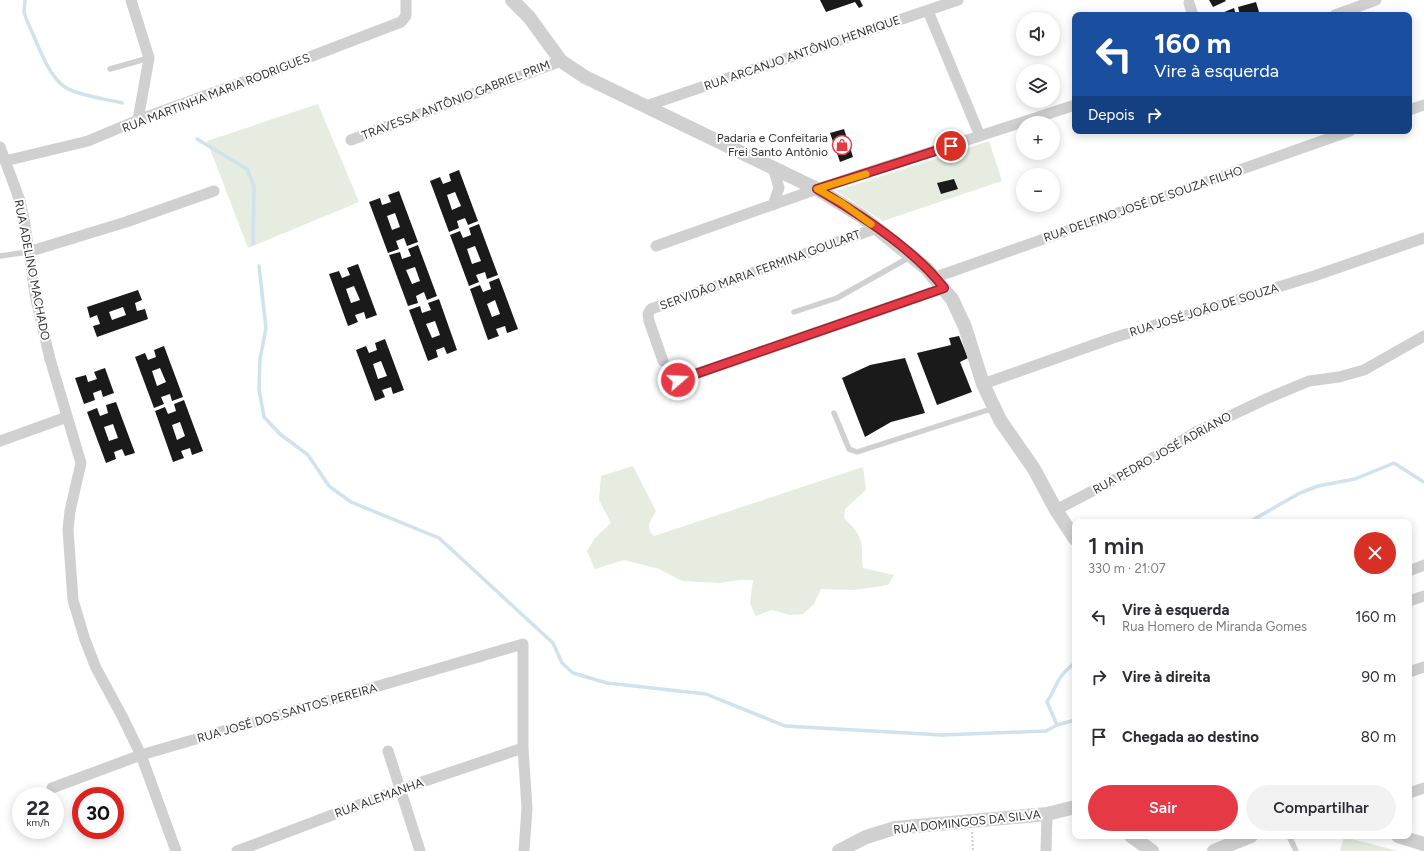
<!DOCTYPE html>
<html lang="pt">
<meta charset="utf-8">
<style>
body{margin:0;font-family:Figtree,sans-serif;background:#f2f2f3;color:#2b2b33;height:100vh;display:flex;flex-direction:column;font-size:15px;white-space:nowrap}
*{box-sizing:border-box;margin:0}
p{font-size:13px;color:#7c7c81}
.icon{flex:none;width:22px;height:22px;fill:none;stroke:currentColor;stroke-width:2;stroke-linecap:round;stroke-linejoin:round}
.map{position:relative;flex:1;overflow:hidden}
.sheet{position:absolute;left:1072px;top:519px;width:340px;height:320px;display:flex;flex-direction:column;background:#fff;border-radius:8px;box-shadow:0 2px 10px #0003}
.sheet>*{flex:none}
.guide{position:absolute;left:1072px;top:12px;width:340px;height:122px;border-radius:8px;box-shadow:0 2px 10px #0003;background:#1a4fa0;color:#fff;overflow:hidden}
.fabs{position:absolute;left:1016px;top:12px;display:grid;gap:8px}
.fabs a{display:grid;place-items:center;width:44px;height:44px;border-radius:50%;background:#fff;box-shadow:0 2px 10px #0003;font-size:20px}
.speed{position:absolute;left:12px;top:787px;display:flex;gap:8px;font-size:20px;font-weight:700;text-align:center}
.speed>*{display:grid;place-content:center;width:52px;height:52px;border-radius:50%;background:#fff;box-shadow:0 2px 10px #0003;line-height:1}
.speed small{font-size:10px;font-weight:400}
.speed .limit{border:6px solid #d22;background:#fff;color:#111}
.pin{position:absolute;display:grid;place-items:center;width:34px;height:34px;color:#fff;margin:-17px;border:2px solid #fff;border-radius:50%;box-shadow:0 1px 4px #0007}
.me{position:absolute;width:44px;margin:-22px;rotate:71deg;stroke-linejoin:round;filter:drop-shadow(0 0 3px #0008)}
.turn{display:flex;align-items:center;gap:14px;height:84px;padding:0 16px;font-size:18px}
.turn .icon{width:52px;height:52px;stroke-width:2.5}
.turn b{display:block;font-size:28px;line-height:34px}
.then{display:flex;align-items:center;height:38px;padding:0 16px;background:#0003;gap:8px;font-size:15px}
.round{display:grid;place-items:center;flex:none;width:42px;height:42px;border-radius:21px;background:#f2f2f3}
.head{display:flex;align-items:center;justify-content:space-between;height:68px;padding:0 16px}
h1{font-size:24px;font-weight:600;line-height:30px}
.cta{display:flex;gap:8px;margin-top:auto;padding:8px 16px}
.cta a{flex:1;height:46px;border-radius:24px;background:#e63946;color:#fff;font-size:16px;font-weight:600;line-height:46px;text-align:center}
.cta a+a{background:#f2f2f3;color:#2b2b33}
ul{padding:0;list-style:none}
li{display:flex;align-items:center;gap:12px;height:60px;padding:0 16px}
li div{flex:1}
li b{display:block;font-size:15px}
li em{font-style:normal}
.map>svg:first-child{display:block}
.green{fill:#e6ecdf}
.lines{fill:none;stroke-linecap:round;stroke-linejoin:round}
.stream{stroke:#cfe2ee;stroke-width:3.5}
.building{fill:#1a1a1a;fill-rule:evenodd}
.path{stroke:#cdcdcd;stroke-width:2;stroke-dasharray:2 2;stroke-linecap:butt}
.service{stroke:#d0d0d0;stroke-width:5.5}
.minor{stroke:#d0d0d0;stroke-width:11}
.tertiary{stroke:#d0d0d0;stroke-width:14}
.route-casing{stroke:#96252e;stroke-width:10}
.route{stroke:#e63946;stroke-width:7}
.slow{stroke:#f59e0b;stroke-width:7}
.labels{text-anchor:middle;stroke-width:4;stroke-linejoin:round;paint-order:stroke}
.street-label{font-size:12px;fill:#333;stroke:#fff}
.poi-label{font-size:12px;fill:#333;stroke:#fff;text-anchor:end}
</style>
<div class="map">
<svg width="1424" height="851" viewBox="0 0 1424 851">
<rect width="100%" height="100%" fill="#fff"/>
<path class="green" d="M 318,104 L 359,202 L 248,248 L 207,141 Z
M 989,141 L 1002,181 L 883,221 L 836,191 Z
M 633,466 L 656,511 C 651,520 644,528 654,536 L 863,467 L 866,490 L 845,509 L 844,518 C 850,524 859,532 861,542 C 863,550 861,559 863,568 L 894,575 L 888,585 L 854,590 L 821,589 L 814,604 L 803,614 L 790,615 L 772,610 L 755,616 L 750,602 L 753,580 L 739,580 L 721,583 L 682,581 L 659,569 L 624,560 L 595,569 L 587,551 L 595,538 L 611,523 L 599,500 L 601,476 Z
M 1344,837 L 1398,851 L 1340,851 Z"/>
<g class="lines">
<path class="stream" d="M 25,0 L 24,12 L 27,21 C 36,39 46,71 61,84 C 72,95 107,99 122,103
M 197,139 L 247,169 L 254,186 L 253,244
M 259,266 L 266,328 L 260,359 L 259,389 L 264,417 L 280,434 L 308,455 L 329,486 L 351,502 L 439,538 L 553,643 L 562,663 L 573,673 L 607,683 L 706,694 L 785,726 L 942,735 L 1046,731 L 1057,725 L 1075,720
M 1249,522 L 1300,493 L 1318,486 L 1355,479 L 1394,463 L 1424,482
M 1057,725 L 1047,702 C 1058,685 1056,677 1075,663"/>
</g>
<path class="building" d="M 820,0 L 860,0 L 863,6 L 859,8 L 855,2 L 826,12 Z
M 1209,0 L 1225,0 L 1226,1 L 1213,7 Z
M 1256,2 L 1260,15 L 1240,15 L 1238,7 Z
M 1234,8 L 1236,15 L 1217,15 Z
M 844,129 L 853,157 L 840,162 L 830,133 Z
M 459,170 L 478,221 L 468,225 L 465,218 L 457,221 L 459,228 L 449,232 L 430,181 L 440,177 L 443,184 L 451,181 L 449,174 ZM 455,192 L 461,206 L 452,210 L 447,195 Z
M 954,179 L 958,189 L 941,194 L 937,183 Z
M 399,191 L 418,242 L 407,246 L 404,238 L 396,241 L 399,249 L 388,253 L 369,202 L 380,198 L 382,205 L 391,202 L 388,195 ZM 395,213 L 400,227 L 392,230 L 387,216 Z
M 479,224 L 498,275 L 487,279 L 485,272 L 476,275 L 479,282 L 469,286 L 450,235 L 460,231 L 463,238 L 471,235 L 469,228 ZM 475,246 L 481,261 L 472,264 L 467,249 Z
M 418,245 L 437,296 L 427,300 L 424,292 L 416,296 L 418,303 L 408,306 L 389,255 L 400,252 L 402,259 L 411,256 L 408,249 ZM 415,267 L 420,281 L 412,284 L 406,270 Z
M 358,264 L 377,315 L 366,319 L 364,312 L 355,315 L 358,322 L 348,326 L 329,274 L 339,271 L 342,278 L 350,275 L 347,268 ZM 354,286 L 360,300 L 351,303 L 346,289 Z
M 499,278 L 518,329 L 507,333 L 505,326 L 496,329 L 499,336 L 488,340 L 470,289 L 480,285 L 483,292 L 491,289 L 489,282 ZM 495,300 L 500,314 L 492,317 L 487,304 Z
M 138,290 L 142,300 L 135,303 L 137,311 L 145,309 L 148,319 L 97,337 L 93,326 L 100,324 L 97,315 L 90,318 L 87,307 ZM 123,307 L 126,315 L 112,320 L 109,312 Z
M 439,299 L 457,350 L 447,354 L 444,347 L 436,350 L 438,357 L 428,361 L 409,310 L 420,306 L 422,313 L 431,310 L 428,303 ZM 435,321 L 440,335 L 432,338 L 426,324 Z
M 959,336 L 968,358 L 960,362 L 972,392 L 937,405 L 917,353 L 951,345 L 949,338 Z
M 385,339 L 404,390 L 393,394 L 391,387 L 382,390 L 385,397 L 375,401 L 356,350 L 366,346 L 369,353 L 377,350 L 375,343 ZM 381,361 L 387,376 L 378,379 L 373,364 Z
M 164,346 L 183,397 L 172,401 L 170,394 L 161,397 L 164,404 L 154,408 L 135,357 L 145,353 L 148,360 L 156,357 L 154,350 ZM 160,368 L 166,382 L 157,386 L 152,371 Z
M 905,358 L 925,413 L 891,422 L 865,437 L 842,378 L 870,365 Z
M 105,368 L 114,393 L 103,397 L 101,390 L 93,393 L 95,400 L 84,404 L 75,378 L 86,375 L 88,382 L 97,379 L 94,372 Z
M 184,400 L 203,451 L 192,455 L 190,448 L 181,451 L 184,458 L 173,462 L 155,411 L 165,407 L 168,414 L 176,411 L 174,404 ZM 180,422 L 185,436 L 177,440 L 172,425 Z
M 116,402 L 135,453 L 125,456 L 122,449 L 114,452 L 116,459 L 106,463 L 87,412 L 97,408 L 100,416 L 108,413 L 106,405 ZM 113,424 L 118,438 L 109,441 L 104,427 Z"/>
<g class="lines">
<path class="path" d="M 972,832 L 973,851"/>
<path class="service" d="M 110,69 L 149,58
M 0,256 L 28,252
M 794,312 L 837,298 L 910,257
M 834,413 L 849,449 L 857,452 L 994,408
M 1289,836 L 1296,851"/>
<path class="minor" d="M 131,0 L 149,58 L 138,120
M 1189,3 L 1193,15
M 928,11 L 980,136
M 1335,15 L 1376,0
M 646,106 L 958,0
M 1409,110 L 1424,105
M 351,140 L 561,61
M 0,147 L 20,201 L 25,224 L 35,295 L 50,359 L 81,463 L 70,511 L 68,530 L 73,600 L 85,640 L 96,668 L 122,716 L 141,755 L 176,851
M 5,161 L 88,141 L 138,120 L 273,71 L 401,22 L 406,16 L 406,0
M 773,167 L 779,188 L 773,205
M 656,246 L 817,189 L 1075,105
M 28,252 L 126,222 L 214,191
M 936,277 L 1350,131
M 663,361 L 649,321 L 648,314 L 651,309 L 877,228
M 678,380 L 944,288
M 983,384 L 1113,338 L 1314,276 L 1424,238
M 0,441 L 67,417
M 1056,510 L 1127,473 L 1196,432 L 1266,399 L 1309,381 L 1339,377 L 1364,370 L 1424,336
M 1409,571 L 1424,565
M 1409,601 L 1424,596
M 1409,672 L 1424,667
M 388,751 L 420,851
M 52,788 L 141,755 L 523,644 L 523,748 L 527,808 L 524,851
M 1409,793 L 1424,788
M 237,851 L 401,789 L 523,748
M 1046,851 L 1047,814"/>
<path class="tertiary" d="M 512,0 L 529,17 L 561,61 L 585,77 L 817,189 L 861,216 L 926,268 L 952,299 L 965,327 L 983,384 L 1000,420 L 1034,469 L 1056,510 L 1075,539
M 1131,836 L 1152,851
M 1398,836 L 1424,844
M 839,851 L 866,837 L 895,828 L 1047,814 L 1075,807
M 1214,851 L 1251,836"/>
</g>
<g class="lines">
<g class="route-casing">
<path id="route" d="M 678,380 L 944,288 C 915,250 858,213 817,189 L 951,146"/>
</g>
<use href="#route" class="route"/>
<path class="slow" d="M 866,174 L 817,189 L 842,203 L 871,224"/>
</g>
<defs>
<g id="shop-ring" transform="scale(1)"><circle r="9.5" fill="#fff" stroke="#e63946" stroke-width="1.5"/><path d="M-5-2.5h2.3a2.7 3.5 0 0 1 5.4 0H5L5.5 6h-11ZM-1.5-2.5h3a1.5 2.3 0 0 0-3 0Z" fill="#e63946"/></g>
</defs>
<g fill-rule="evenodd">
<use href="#shop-ring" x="842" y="145"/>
</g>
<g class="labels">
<g class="street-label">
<text transform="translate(802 53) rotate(-19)" y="4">RUA ARCANJO ANTÔNIO HENRIQUE</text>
<text transform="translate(216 93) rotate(-21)" y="4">RUA MARTINHA MARIA RODRIGUES</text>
<text transform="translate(456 100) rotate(-21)" y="4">TRAVESSA ANTÔNIO GABRIEL PRIM</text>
<text transform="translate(1143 204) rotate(-19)" y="4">RUA DELFINO JOSÉ DE SOUZA FILHO</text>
<text transform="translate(32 270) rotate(79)" y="4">RUA ADELINO MACHADO</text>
<text transform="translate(760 270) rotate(-20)" y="4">SERVIDÃO MARIA FERMINA GOULART</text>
<text transform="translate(1204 310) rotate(-17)" y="4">RUA JOSÉ JOÃO DE SOUZA</text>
<text transform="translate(1162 453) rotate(-29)" y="4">RUA PEDRO JOSÉ ADRIANO</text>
<text transform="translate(287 713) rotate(-16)" y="4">RUA JOSÉ DOS SANTOS PEREIRA</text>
<text transform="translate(379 798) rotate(-20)" y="4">RUA ALEMANHA</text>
<text transform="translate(967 822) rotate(-6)" y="4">RUA DOMINGOS DA SILVA</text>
</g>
<g class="poi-label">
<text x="828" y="142">Padaria e Confeitaria<tspan x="828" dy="14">Frei Santo Antônio</tspan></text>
</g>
</g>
</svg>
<div class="fabs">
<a><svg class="icon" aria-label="sound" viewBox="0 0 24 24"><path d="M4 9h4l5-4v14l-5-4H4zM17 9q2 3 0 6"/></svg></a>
<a><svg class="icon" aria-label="layers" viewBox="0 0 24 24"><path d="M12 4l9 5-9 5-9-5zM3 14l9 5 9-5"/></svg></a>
<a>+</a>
<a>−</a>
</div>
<div class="speed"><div>22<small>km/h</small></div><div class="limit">30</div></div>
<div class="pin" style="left:951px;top:146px;background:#d93025"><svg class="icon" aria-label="arrive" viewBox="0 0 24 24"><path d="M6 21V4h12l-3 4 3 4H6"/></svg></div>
<svg class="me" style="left:678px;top:380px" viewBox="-20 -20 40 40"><circle r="17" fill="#e63946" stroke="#fff" stroke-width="3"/><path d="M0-11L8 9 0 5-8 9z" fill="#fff"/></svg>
<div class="guide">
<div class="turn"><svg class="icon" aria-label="left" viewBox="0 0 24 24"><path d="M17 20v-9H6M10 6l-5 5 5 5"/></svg><div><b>160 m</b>Vire à esquerda</div></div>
<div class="then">Depois<svg class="icon" aria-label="right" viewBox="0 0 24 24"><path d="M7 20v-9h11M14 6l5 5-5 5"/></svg></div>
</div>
<section class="sheet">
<div class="head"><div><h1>1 min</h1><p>330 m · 21:07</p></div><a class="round" style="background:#d93025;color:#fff"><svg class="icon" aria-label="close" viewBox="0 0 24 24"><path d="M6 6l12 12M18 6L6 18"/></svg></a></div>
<ul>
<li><svg class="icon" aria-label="left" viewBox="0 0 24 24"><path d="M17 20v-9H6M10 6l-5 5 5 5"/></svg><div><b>Vire à esquerda</b><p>Rua Homero de Miranda Gomes</p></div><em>160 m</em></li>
<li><svg class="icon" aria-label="right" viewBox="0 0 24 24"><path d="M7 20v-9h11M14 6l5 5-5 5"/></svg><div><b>Vire à direita</b></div><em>90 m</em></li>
<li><svg class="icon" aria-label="arrive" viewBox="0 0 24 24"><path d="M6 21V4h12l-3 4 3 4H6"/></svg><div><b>Chegada ao destino</b></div><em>80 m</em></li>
</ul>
<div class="cta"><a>Sair</a><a>Compartilhar</a></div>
</section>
</div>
